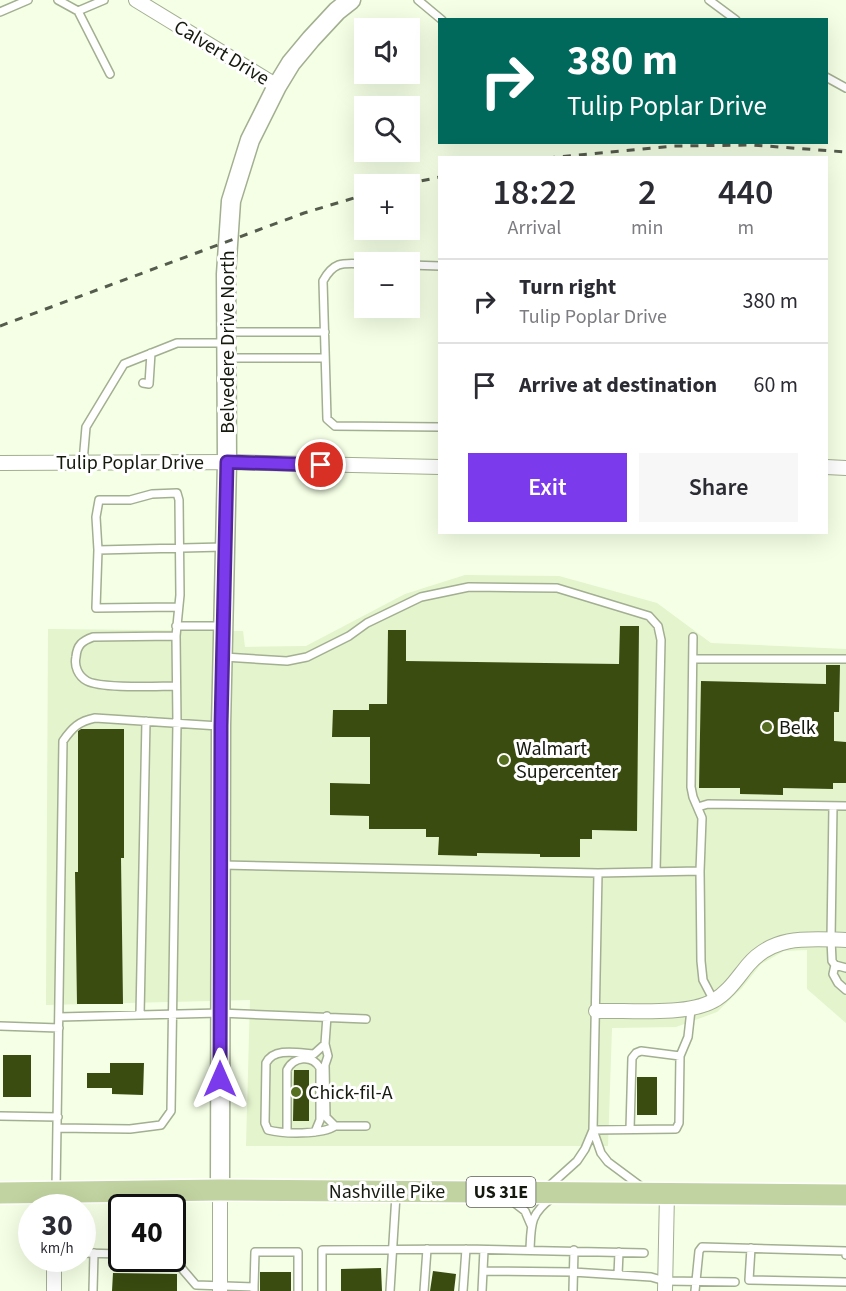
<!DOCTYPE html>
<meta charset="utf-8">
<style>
body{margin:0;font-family:"Source Sans 3",sans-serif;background:#f7f7f7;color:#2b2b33;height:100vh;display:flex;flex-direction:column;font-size:22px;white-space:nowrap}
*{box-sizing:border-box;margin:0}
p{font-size:20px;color:#7c7c81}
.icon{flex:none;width:33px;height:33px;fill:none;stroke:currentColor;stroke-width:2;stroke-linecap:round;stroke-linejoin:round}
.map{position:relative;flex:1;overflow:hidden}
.details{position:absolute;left:438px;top:156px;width:390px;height:378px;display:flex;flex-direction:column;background:#fff;border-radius:0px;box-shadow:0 6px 24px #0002}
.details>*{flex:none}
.banner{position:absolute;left:438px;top:18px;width:390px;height:126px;border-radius:0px;box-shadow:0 6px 24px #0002;background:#00695c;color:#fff;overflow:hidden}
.fabs{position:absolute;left:354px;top:18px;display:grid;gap:12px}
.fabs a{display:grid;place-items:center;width:66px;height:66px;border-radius:0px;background:#fff;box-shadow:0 6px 24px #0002;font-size:30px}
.speed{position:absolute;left:18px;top:1194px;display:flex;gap:12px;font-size:30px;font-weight:700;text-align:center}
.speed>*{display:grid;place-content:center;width:78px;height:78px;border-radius:50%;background:#fff;box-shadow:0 6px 24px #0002;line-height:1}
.speed small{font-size:15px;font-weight:400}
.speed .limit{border:3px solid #111;border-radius:9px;background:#fff;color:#111}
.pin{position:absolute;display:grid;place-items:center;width:51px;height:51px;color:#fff;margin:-26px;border:3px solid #fff;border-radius:50%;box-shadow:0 2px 6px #0007}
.me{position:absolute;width:66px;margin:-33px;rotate:0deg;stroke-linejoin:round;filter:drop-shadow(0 0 4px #0008)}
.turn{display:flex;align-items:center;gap:21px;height:126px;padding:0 30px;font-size:27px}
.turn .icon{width:78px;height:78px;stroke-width:2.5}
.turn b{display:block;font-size:42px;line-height:51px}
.eta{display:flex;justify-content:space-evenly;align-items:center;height:102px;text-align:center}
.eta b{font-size:36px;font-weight:600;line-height:42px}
.action{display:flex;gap:12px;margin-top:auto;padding:12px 30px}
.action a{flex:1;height:69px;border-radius:0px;background:#7c3aed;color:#fff;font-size:24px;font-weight:600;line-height:69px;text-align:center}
.action a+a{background:#f7f7f7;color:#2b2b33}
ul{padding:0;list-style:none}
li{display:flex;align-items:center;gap:18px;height:84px;padding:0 30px;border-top:2px solid #e1e1e2}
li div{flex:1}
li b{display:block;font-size:22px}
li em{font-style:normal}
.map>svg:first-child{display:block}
.built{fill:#e4f4cd}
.building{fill:#3a4c10}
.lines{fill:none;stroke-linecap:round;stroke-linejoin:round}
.lane-casing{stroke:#a3af91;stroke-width:10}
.street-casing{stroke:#a3af91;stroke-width:16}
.secondary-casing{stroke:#a3af91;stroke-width:21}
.primary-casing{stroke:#fff;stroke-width:24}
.lane{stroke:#fff;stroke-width:7}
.street{stroke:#fff;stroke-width:14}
.secondary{stroke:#fff;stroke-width:18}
.primary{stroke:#c1d3a0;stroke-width:21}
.rail{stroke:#565c4d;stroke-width:3;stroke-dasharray:8 8;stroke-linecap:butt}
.route-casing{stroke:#51269a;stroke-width:15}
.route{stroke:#7c3aed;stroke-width:10}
.poi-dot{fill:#556e1f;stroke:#fff;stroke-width:2}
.labels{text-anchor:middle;stroke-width:6;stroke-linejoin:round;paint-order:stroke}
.shield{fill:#fff;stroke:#5b5e56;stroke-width:1.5}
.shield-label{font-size:18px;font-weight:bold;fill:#15190e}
.street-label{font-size:20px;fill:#15190e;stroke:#fff}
.poi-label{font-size:20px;fill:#15190e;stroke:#fff;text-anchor:start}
</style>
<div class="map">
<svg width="846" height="1291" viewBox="0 0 846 1291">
<rect width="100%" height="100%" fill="#f4ffe5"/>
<path class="built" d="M 465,575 L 559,576 L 657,603 L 711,643 L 846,649 L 846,1023 L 807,989 L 807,950 L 784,951 L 761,964 L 742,988 L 717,1012 L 676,1027 L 612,1028 L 608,1146 L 246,1146 L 250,1000 L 46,1005 L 48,629 L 243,631 L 245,647 L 306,646 L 405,594 Z"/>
<path class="building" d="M 620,626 L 639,626 L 637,831 L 592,830 L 592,839 L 580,839 L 580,857 L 540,857 L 540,854 L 477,853 L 477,856 L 438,855 L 439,837 L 426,837 L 426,829 L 369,829 L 369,816 L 330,815 L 330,783 L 370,784 L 370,737 L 332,737 L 333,710 L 369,710 L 369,704 L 387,704 L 388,630 L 406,630 L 406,661 L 619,664 Z
M 826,665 L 840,665 L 839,712 L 834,712 L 834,741 L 846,742 L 846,783 L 833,783 L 833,789 L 783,788 L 783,795 L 740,794 L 740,788 L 699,788 L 701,681 L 826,684 Z
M 81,729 L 124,729 L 124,858 L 121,858 L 123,1004 L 77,1004 L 75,872 L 78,872 L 78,731 Z
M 3,1055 L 31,1055 L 31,1097 L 3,1097 Z
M 110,1063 L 144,1063 L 143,1095 L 112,1094 L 112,1088 L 87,1088 L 87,1073 L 110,1073 Z
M 294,1070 L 309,1070 L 309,1121 L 293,1121 Z
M 637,1077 L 657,1077 L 657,1115 L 637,1115 Z
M 381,1268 L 382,1291 L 341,1291 L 341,1269 Z
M 433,1271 L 456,1274 L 454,1291 L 430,1291 Z
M 260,1272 L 291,1272 L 291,1291 L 260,1291 Z
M 113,1273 L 177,1274 L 177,1291 L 112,1291 Z"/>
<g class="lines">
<g class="lane-casing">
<path id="lane" d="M 58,0 L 78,11 L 104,0
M 418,0 L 442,20
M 709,0 L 736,20
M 78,11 L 110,74
M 0,12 L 28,0
M 826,77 L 846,88
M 364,264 C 343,263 334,261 323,281 L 327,419 L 335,426 L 440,427
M 410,265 L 440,266
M 228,332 L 325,332
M 228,358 L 325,358
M 143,383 L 149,384 L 151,353
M 83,462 L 86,427 L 124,364 L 177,343 L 225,343
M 98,550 L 224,547
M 176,626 L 221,626
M 176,636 L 93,637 C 82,641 77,645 76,657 C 74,666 78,676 87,681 C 102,689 157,686 176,686
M 693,637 L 691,787 L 693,797 L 702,818 L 700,871 L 701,961 L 703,980 L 714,1001
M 224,657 L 287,661 L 307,657 L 349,636 L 367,623 L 421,597 L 469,587 L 557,588 L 649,616 L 658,626 L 661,640 L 656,872
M 693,659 L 846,659
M 833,806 L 831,939 L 832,961 L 835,965 L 833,974 L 838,983 L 846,990
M 698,807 L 708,804 L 846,806
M 223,865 L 598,873 L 700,871
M 598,873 L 593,1130 L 601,1153 L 608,1162 L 643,1188
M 835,965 L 846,968
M 140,1015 L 146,721
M 59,1017 L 220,1013 L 366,1019
M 0,1026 L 59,1028
M 325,1044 L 314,1054 C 298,1053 274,1047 266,1063 L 265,1123 L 268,1130 C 283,1134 322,1135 335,1126 L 326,1117 L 325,1065 L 328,1056 L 325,1044 L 327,1016
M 0,1116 L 58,1117
M 335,1126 L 366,1126
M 57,1128 L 130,1129 L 161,1125 L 171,1111 L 177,723 L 176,636 L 180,595 L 179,500 L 177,493 L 152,494 L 130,500 L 99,500 L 96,517 L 98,550 L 96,608 L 177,607
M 630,1129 L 632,1058 L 636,1053 L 641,1051 L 680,1056
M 593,1130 L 676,1129 L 679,1123 L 680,1056 L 688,1037 L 691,1010
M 287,1132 L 287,1070 C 293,1057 312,1054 320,1068 L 320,1120 L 315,1132
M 547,1188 L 577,1161 L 585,1149 L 593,1130
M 56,1189 L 63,741 C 72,728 79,721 95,718 L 219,726
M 508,1198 L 525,1211 L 531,1225
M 751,1248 L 749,1280 L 846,1282
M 530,1250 C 531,1224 530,1214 552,1198
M 82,1253 L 122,1254
M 172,1257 L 196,1285 L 254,1287 L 254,1291
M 483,1271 L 573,1272 L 651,1277 L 665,1281 L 735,1282
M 618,1275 L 619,1252
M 254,1287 L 255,1252 L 298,1252 L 298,1291
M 93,1291 L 94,1253
M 322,1291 L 322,1250 L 466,1249 L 644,1253
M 390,1291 L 396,1195
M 424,1291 L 427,1249
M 463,1291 L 466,1249
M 482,1291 L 484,1250
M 573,1291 L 574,1250
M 695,1291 L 699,1251 L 702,1247 L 846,1251 L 846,1255"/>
</g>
<g class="street-casing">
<path id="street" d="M 136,0 L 277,86
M 0,463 L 227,462 L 440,467
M 826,467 L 846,468
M 596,1011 C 628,1010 686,1016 713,1001 C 728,993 738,977 748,965 C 774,934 810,939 846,940
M 220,1190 L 220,1291
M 54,1258 L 54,1291
M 665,1291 L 667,1193"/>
</g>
<g class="secondary-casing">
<path id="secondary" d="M 220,1190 L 221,726 L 227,462 L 226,274 L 231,201 L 250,140 L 277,86 L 291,63 L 311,39 L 337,11 L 351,0"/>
</g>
<g class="primary-casing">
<path id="primary" d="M 0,1193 L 220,1190 L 846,1195"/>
</g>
<use href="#lane" class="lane"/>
<use href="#street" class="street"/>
<use href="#secondary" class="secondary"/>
<use href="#primary" class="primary"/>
<path class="rail" d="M 547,158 L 674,146 L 752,145 L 846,152
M 406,184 L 440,177
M 0,326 L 304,213 L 364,195"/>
</g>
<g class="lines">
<g class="route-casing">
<path id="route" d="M 220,1079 L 221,726 L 227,462 L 321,465"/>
</g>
<use href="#route" class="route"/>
</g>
<g class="poi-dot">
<circle cx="767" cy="727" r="6"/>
<circle cx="504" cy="760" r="6"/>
<circle cx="296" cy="1092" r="6"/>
</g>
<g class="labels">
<rect class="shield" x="466.5" y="1177" width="69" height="30" rx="4.5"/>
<g class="shield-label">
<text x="501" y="1198">US 31E</text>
</g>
<g class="street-label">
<text transform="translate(222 52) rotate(31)" y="7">Calvert Drive</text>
<text transform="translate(227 342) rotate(-90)" y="7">Belvedere Drive North</text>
<text x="130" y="469">Tulip Poplar Drive</text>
<text x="387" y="1198">Nashville Pike</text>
</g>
<g class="poi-label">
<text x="779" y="734">Belk</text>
<text x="516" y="755">Walmart<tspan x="516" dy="23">Supercenter</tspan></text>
<text x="308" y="1099">Chick-fil-A</text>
</g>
</g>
</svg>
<div class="fabs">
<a><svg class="icon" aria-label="sound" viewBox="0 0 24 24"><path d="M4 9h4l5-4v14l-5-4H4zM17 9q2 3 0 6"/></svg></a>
<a><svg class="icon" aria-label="search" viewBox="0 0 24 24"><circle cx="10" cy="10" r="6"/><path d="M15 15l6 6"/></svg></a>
<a>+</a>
<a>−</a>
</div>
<div class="speed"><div>30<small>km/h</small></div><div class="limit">40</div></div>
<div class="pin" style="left:321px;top:465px;background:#d93025"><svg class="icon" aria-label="arrive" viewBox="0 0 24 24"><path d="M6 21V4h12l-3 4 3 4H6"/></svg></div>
<svg class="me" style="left:220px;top:1079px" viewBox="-20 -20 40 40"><path d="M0-17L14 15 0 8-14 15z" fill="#7c3aed" stroke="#fff" stroke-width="4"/></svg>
<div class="banner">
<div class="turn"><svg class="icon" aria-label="right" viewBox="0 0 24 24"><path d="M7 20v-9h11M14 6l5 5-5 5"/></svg><div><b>380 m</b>Tulip Poplar Drive</div></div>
</div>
<section class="details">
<div class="eta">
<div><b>18:22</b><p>Arrival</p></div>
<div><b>2</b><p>min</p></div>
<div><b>440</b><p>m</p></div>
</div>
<ul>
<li><svg class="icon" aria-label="right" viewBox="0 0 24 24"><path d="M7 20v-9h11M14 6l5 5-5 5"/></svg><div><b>Turn right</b><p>Tulip Poplar Drive</p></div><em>380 m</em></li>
<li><svg class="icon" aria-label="arrive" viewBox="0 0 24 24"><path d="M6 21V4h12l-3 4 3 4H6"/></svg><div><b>Arrive at destination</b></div><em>60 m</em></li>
</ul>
<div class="action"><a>Exit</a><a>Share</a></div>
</section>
</div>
